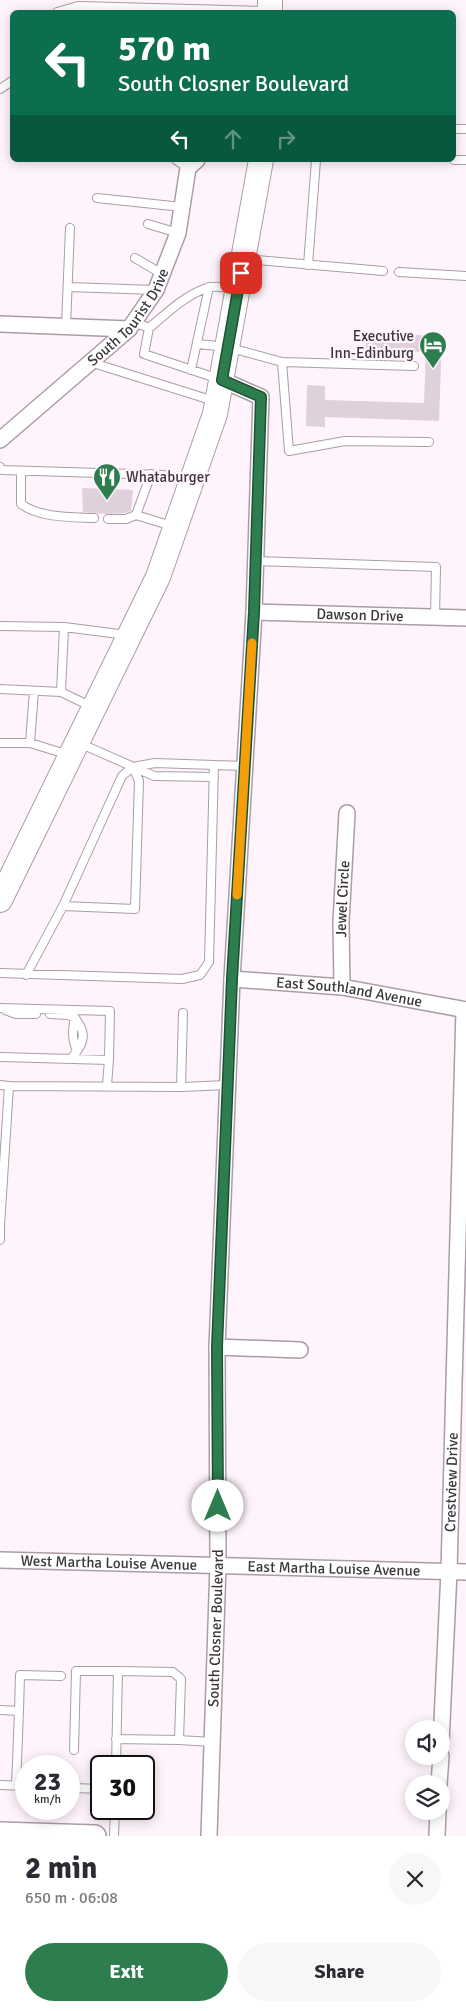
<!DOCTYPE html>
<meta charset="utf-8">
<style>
body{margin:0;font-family:Signika,sans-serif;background:#f7f7f7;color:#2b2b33;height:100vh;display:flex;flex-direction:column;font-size:19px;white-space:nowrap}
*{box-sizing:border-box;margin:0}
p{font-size:16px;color:#7c7c81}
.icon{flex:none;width:28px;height:28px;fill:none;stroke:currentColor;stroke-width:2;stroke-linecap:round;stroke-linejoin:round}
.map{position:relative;height:1836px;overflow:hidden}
.drawer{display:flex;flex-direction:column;background:#fff;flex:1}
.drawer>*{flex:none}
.banner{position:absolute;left:10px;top:10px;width:446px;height:152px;border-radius:8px;box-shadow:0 2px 12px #0003;background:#0b6e4f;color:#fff;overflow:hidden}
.controls{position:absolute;left:405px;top:1720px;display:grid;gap:10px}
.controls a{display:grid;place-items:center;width:45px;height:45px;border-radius:50%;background:#fff;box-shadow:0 2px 12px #0003;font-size:25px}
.speed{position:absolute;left:15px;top:1755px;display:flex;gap:10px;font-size:25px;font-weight:700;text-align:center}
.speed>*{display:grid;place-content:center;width:65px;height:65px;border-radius:50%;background:#fff;box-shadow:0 2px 12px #0003;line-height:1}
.speed small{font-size:12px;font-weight:400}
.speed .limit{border:2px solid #111;border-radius:8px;background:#fff;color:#111}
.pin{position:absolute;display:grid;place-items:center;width:42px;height:42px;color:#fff;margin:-21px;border-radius:10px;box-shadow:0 2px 8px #0006}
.me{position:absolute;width:55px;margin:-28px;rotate:0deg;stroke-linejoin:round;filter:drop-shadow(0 0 4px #0008)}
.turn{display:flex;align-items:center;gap:18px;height:105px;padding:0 25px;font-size:22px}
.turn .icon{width:65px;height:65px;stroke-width:2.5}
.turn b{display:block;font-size:35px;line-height:42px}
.lanes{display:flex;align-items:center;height:48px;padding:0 25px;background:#0003;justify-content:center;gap:25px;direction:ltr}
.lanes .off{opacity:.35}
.round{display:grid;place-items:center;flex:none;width:52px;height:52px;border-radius:26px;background:#f7f7f7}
.head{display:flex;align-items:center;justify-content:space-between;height:85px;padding:0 25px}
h1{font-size:30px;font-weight:700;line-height:38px}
.action{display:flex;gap:10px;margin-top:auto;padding:10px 25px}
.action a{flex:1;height:58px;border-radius:30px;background:#2d7d4e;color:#fff;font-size:20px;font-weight:700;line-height:58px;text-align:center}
.action a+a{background:#f7f7f7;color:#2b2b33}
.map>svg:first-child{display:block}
.building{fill:#dfd0db}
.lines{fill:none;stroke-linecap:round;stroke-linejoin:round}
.lane-casing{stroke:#ab9da7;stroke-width:10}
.street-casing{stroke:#ab9da7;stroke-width:18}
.secondary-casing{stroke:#ab9da7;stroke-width:24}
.primary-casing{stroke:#ab9da7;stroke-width:26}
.lane{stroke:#fff;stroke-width:8}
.street{stroke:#fff;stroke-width:15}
.secondary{stroke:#fff;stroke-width:21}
.primary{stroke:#fff;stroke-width:24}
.route-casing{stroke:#1d5133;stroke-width:12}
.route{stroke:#2d7d4e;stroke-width:9}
.slow{stroke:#f59e0b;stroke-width:9}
.labels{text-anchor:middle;stroke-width:4.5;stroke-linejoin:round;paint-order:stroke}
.street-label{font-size:15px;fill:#3d373c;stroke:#fff3fc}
.poi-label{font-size:15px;fill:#3d373c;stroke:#fff3fc;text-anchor:end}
</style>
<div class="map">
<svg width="466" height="1836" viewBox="0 0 466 1836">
<rect width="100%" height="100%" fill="#fff3fc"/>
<path class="building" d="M 366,333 L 442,336 L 439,421 L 325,417 L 325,427 L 306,426 L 307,385 L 325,386 L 325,400 L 424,403 L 426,352 L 366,350 Z
M 82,488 L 133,490 L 131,511 L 125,513 L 105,514 L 83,512 Z"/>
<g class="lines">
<g class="lane-casing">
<path id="lane" d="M 57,12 L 78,6 L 268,11
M 0,89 L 12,81
M 454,129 L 466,129
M 176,160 L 188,168
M 454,160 L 466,160
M 97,198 L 182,207
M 148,224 L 178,233
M 135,258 L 162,274
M 245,259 L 383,271
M 308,265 L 316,160
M 399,272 L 466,276
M 68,287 L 156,290
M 134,322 L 149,328 C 166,314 185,295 207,288 C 215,285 226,288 235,288
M 66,326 L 70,228
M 149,328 L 144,354 L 219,379
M 198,344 L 227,347 L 282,362 L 414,366
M 90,362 L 214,401
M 282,362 L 289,451 L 345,441 L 429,442
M 191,370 L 209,287
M 0,467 L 2,470 L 164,475 L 189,482
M 21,471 L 21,504 C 40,518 70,517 94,518
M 136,515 L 172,526
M 108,519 L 126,519 L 136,515 L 151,474
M 256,561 L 436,567 L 435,617
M 0,626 L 64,627
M 0,689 L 61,692 L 92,707
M 61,692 L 64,627 L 127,635
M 0,743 L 30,743 L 69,755
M 30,743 L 34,691
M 79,743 L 154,776 L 214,777
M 214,765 L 245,766
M 0,973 L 182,979 L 200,975 L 209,962 L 214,765 L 155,763 L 133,767 L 122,776 L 63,906 L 135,909 L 139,781 L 133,767
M 26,975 L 63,906
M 0,1008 L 110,1011 L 109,1060 L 0,1057
M 5,1010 L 16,1014 L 36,1014
M 50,1014 L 68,1015 L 75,1018 C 72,1031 72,1039 77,1051 L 71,1059
M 75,1018 C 84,1030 86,1038 77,1051
M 0,1085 L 9,1086 L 0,1226
M 107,1085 L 109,1060
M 9,1086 L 181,1087 L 228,1085
M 181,1087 L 183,1013
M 0,1240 L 0,1226
M 0,1710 L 19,1711 L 20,1675 L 61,1676
M 116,1739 L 179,1740
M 74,1750 L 76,1671 L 118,1671
M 116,1766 L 118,1671 L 173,1672 L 181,1679 L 179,1740 L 212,1742
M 0,1785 L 26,1786
M 16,1786 L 19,1711
M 73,1788 L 101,1789
M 114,1836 L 115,1809"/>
</g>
<g class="street-casing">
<g id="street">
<path d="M 0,324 L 129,329"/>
<path id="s1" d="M 0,440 L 129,329 L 156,290 L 178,233 L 188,168 L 197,160"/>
<path id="s2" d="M 254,612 L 466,618"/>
<path id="s3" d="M 232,979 L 342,987 L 466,1010"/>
<path id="s4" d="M 342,987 L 341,922 L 347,813"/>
<path d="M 217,1347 L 300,1350"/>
<path id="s5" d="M 0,1560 L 466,1572"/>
<path id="s6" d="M 441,1743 L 449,1571 L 464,1010"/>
<path d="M 439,1784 L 441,1756"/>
<path id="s7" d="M 209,1836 L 218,1565 L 217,1347 L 232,979 L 254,612 L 261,397 L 222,380"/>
<path d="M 437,1836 L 438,1811"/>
</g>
</g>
<g class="secondary-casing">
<path id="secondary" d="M 0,1833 L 95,1836"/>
</g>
<g class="primary-casing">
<path id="primary" d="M 270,12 L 270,0
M 0,900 L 158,577 L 215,414 L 261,160"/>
</g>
<use href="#lane" class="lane"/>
<use href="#street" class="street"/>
<use href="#secondary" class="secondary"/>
<use href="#primary" class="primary"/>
</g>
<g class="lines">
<g class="route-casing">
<path id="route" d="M 218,1506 L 217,1347 L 232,979 L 254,612 L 261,397 L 222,380 L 241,273"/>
</g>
<use href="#route" class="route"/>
<path class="slow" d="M 237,895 L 252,643"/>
</g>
<defs>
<g id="hotel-pin" transform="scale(1.4375)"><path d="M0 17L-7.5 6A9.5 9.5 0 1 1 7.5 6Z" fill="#2d7d4e" stroke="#fff3fc"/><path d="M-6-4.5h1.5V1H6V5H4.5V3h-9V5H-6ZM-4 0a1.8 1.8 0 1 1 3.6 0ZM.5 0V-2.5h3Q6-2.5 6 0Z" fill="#fff"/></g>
<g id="restaurant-pin" transform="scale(1.4375)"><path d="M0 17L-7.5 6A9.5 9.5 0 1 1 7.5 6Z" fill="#2d7d4e" stroke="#fff3fc"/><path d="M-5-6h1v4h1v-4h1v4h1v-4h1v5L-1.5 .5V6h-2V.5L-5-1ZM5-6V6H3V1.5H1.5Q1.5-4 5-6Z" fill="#fff"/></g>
</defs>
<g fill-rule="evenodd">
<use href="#hotel-pin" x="433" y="345"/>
<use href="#restaurant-pin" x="107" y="477"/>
</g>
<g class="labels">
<g class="street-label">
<text dy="5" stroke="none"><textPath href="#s1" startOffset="179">South Tourist Drive</textPath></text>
<text dy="5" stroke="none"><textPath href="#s2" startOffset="106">Dawson Drive</textPath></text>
<text dy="5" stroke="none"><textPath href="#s4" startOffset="88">Jewel Circle</textPath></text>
<text dy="5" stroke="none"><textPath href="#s3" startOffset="118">East Southland Avenue</textPath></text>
<text dy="5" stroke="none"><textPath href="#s6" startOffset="261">Crestview Drive</textPath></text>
<text dy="5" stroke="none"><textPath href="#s5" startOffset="109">West Martha Louise Avenue</textPath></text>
<text dy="5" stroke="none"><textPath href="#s5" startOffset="334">East Martha Louise Avenue</textPath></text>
<text dy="5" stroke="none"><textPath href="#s7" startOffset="208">South Closner Boulevard</textPath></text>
</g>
<g class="poi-label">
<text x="414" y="341">Executive<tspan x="414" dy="17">Inn-Edinburg</tspan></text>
<text x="126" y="482" text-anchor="start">Whataburger</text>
</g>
</g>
</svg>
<div class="controls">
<a><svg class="icon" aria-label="sound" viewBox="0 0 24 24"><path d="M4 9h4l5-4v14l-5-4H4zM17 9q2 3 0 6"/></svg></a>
<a><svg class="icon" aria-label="layers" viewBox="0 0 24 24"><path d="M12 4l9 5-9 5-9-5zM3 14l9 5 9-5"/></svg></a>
</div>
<div class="speed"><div>23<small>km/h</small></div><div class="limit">30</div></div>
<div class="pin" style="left:241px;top:273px;background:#d93025"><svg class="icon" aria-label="arrive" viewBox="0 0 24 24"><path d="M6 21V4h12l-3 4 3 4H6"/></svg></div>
<svg class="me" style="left:218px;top:1506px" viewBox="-20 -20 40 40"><circle r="19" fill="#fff"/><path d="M0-13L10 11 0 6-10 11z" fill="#2d7d4e"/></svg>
<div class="banner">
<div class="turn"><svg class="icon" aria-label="left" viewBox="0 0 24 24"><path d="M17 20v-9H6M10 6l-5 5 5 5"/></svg><div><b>570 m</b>South Closner Boulevard</div></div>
<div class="lanes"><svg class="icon" aria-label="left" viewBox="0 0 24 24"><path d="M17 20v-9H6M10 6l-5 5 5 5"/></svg><svg class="icon off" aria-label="ahead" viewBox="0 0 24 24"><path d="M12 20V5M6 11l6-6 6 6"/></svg><svg class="icon off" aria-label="right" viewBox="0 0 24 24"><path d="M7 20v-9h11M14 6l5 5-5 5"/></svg></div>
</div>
</div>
<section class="drawer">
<div class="head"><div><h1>2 min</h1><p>650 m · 06:08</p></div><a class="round"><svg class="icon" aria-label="close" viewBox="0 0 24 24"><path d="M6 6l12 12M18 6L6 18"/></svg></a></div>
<div class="action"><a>Exit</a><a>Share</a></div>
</section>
